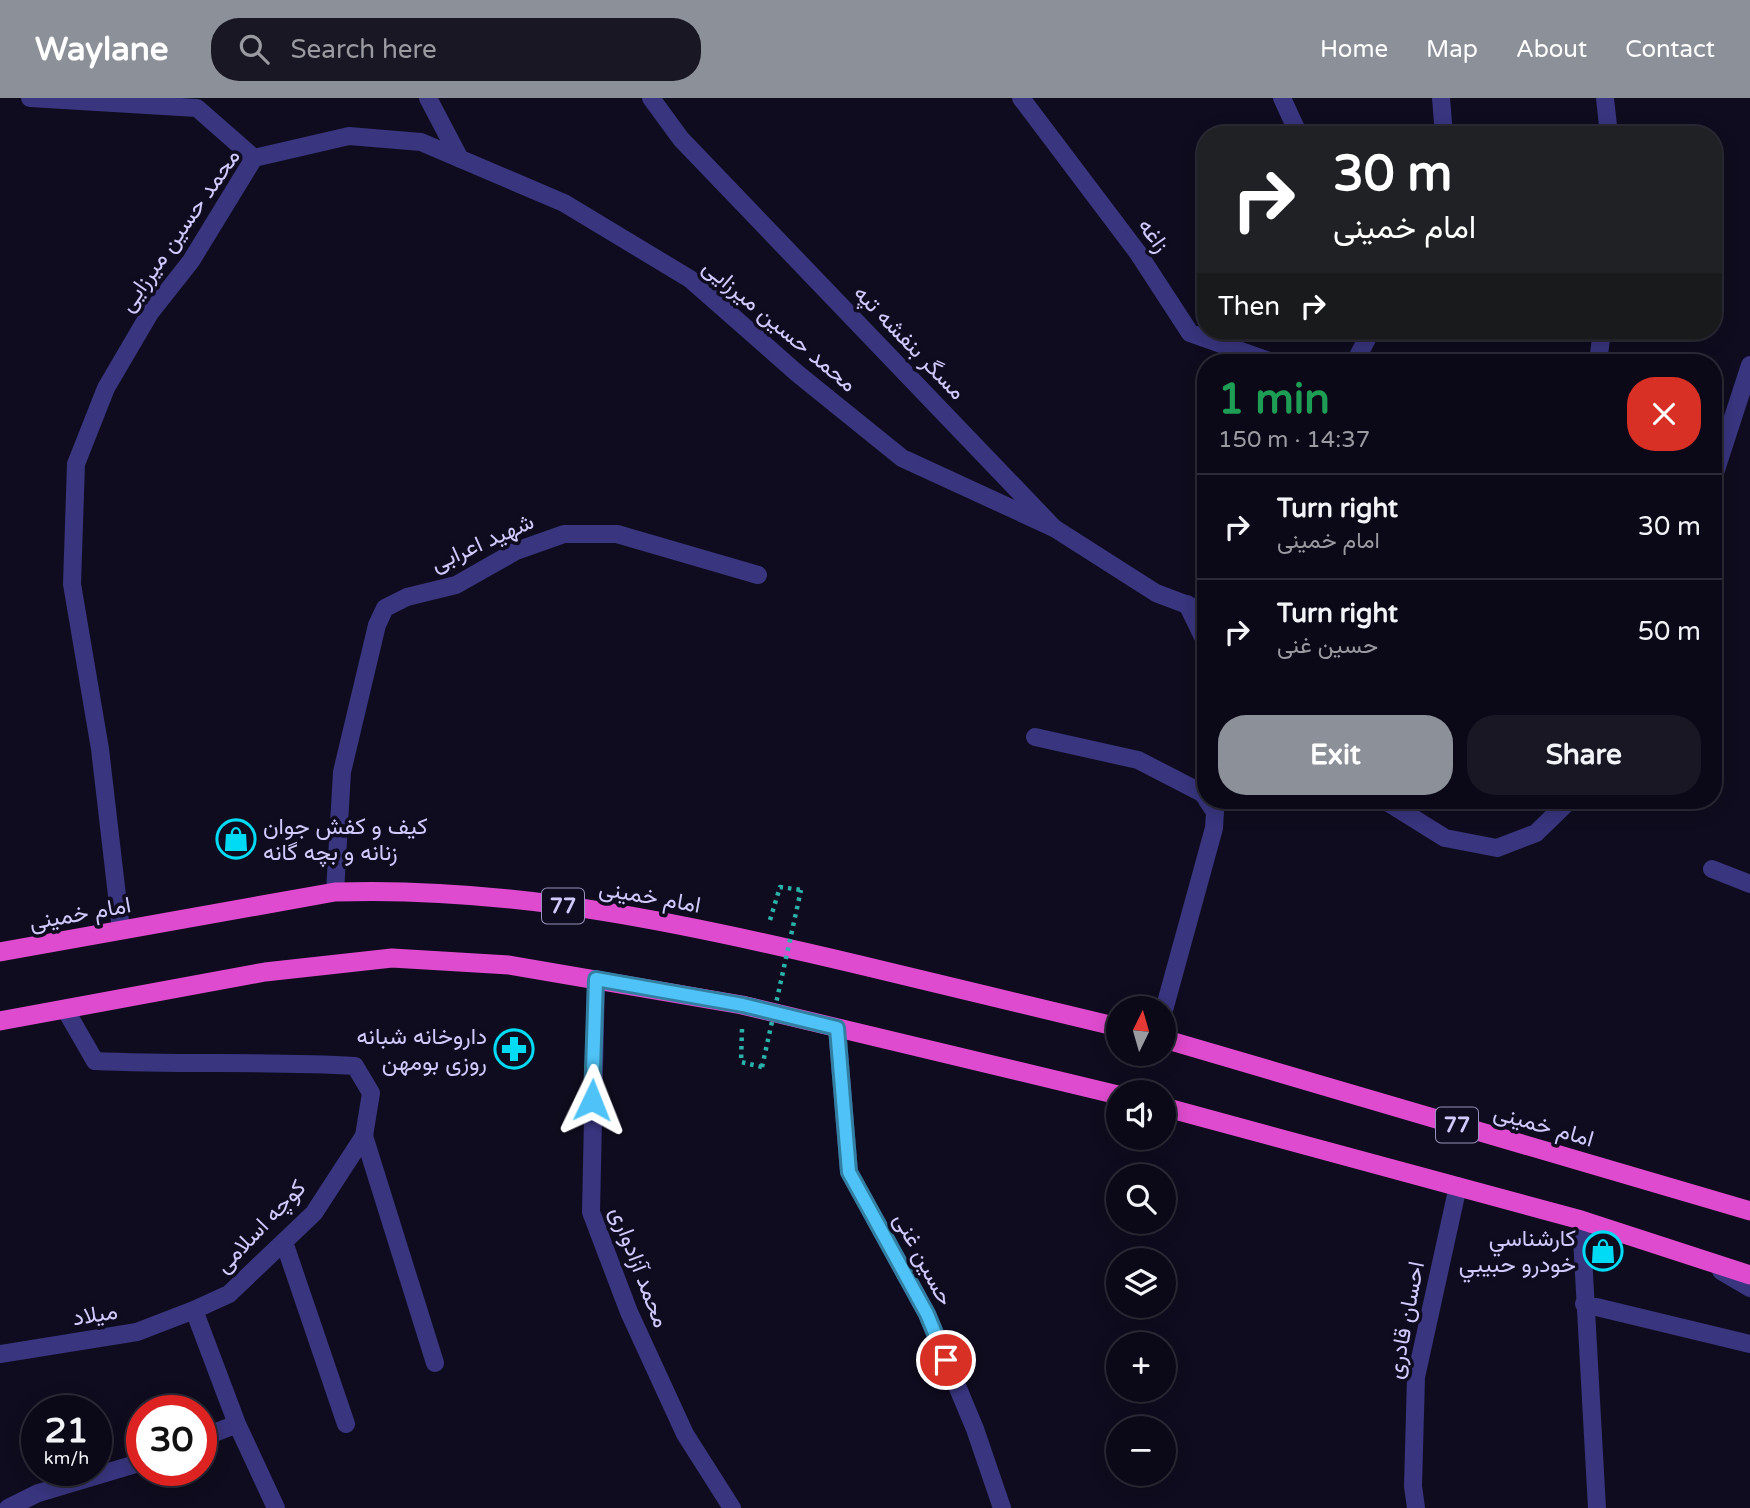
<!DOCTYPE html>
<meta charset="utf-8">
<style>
body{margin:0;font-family:"Varela Round",Vazirmatn,sans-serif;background:#191724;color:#f1f3f6;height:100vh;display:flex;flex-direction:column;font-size:26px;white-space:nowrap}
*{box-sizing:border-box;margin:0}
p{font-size:23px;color:#9a9aa1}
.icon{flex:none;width:38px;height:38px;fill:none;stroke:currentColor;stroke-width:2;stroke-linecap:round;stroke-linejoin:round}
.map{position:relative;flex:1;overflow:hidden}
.drawer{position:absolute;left:1197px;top:256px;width:525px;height:455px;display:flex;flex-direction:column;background:#0b0917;border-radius:28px;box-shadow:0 4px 18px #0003,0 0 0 2px #2b2a36}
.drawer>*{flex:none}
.banner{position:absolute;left:1197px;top:28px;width:525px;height:214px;border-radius:28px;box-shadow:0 4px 18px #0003,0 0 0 2px #2b2a36;background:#202124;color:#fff;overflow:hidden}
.needle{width:46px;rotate:5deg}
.buttons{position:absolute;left:1106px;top:898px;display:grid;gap:14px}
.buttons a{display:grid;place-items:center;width:70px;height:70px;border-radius:50%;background:#0b0917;box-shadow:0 4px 18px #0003,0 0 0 2px #2b2a36;font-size:35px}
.speed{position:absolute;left:21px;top:1297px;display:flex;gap:14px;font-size:35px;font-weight:700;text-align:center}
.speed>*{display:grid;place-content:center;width:91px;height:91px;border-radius:50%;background:#0b0917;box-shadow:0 4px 18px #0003,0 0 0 2px #2b2a36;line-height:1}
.speed small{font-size:18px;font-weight:400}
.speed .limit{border:10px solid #d22;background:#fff;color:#111}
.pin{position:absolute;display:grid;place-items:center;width:60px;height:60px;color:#fff;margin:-30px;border:4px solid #fff;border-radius:50%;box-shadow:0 2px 7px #0007}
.me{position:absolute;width:77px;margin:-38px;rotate:2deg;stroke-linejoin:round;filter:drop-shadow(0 0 5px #0008)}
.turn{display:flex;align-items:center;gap:24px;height:147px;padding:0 21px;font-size:32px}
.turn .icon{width:91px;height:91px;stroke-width:2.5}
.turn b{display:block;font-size:49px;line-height:60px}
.then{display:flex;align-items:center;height:66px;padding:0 21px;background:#0003;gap:14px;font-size:26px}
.round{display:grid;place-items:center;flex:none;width:74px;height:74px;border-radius:28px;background:#191724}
.summary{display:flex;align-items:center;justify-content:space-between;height:119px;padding:0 21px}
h1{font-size:42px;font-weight:800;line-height:52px;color:#1e9e55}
.primary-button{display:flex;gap:14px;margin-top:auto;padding:14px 21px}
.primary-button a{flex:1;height:80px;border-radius:28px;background:#8c9099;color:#fff;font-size:28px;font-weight:800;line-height:80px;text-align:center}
.primary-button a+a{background:#191724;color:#f1f3f6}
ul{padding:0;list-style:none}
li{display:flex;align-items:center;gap:21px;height:105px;padding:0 21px;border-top:2px solid #2b2a36}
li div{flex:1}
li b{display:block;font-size:26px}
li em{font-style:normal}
header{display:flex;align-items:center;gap:42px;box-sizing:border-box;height:98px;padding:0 35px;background:#8c9099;color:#fff}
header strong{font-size:33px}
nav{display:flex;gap:38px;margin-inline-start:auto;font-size:24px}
.search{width:490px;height:63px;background:#191724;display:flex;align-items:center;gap:18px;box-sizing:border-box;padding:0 24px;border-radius:28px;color:#9a9aa1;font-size:26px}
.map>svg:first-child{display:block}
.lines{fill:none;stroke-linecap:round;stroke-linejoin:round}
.path{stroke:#2ab2ab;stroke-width:4.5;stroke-dasharray:3.5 5;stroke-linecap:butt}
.service{stroke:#39357f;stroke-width:18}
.minor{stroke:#39357f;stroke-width:18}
.tertiary{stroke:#39357f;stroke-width:18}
.trunk{stroke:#df4bce;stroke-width:19}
.path-bridge{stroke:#2ab2ab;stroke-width:4.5;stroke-dasharray:3.5 5;stroke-linecap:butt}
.route-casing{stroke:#337fa1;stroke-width:18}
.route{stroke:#4fc3f7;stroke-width:12}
.labels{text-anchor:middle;stroke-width:7;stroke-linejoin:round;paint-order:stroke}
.shield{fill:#0f0c1f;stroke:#9691bc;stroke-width:2}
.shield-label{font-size:21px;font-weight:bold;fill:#d0caff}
.street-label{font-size:23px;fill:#d0caff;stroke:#0f0c1f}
.poi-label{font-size:23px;fill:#d0caff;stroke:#0f0c1f;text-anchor:end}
</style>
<header>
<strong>Waylane</strong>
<div class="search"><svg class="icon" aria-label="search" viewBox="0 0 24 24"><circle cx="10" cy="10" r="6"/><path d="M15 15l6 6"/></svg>Search here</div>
<nav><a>Home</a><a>Map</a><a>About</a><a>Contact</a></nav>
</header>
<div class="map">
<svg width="1750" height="1410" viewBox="0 0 1750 1410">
<rect width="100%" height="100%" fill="#0f0c1f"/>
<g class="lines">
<path class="path" d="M 770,822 L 780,789 L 801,792
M 742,931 L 741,964 L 762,969"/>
<path class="service" d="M 364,1038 L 435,1265"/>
<path class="minor" d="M 30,0 L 197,10 L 254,60
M 428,0 L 460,61
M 1021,0 L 1138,155 L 1190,235 L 1272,264
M 1282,0 L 1299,37
M 1441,0 L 1444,37
M 1355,264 L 1371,233
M 1713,381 L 1750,267
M 1187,506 L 1206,545
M 1035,639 L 1138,662 L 1202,695 L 1206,700
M 1384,702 L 1445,740 L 1497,750 L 1536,735 L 1570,702
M 1712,771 L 1750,786
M 335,794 L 342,674 L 377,527 L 385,510 L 407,499 L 456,487 L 516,453 L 564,436 L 617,436 L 758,477
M 121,832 L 100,651 L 72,486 L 76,366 L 106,290 L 150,215 L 191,163 L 254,60 L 349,38 L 421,44 L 564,105 L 690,181 L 798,276 L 902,360 L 1054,430
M 596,881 L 591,1114 L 629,1214 L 685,1336 L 732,1410
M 65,911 L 95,963 C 181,967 268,963 355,968 L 371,995 L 364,1038 L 314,1115 L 229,1196 L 194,1212 L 237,1326 L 276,1410
M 1164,912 L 1214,730 L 1215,714 L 1207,702
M 837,930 L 849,1074 L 927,1216 L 975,1331 L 1002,1410
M 1581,1122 L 1597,1410
M 284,1144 L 346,1326
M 1721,1173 L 1750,1190
M 1584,1206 L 1750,1246
M 0,1256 L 137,1234 L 194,1212
M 201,1340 L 237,1326
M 8,1410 L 38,1395 L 142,1364
M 1416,1410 L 1413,1388 L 1416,1279 L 1458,1088"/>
<path class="tertiary" d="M 651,0 L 681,41 L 1054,430 L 1156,495 L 1206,514
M 1605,0 L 1609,37
M 1598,264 L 1602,233"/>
<path class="trunk" d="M 0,854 L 335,794 C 513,788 688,826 860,867 C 946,888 1032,908 1118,929
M 0,923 L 265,874 L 392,860 L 509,867 L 742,907 L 1118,997
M 1164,941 L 1750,1113
M 1164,1009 L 1581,1122 L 1750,1177"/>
<path class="path-bridge" d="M 762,969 L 801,792"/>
</g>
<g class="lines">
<g class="route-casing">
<path id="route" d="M 592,1002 L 596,881 L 743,907 L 837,930 L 849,1074 L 927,1216 L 946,1262"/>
</g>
<use href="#route" class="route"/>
</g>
<defs>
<g id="shop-ring" transform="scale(2.0125)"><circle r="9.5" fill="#0f0c1f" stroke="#00dbf5" stroke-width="1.5"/><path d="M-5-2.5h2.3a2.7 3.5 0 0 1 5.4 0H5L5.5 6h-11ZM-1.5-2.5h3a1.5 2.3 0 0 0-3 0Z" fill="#00dbf5"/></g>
<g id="pharmacy-ring" transform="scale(2.0125)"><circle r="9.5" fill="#0f0c1f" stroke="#00dbf5" stroke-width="1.5"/><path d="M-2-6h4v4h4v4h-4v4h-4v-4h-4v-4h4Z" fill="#00dbf5"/></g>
</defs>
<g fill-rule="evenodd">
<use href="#shop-ring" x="236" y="741"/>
<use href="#pharmacy-ring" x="514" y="951"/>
<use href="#shop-ring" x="1603" y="1153"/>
</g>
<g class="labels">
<g class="shield">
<rect x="542" y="790.5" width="42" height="35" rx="5"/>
<rect x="1436" y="1009.5" width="42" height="35" rx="5"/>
</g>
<g class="shield-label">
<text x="563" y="815">77</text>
<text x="1457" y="1034">77</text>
</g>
<g class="street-label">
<text transform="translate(179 132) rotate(-55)" y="8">محمد حسین میرزایی</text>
<text transform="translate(1154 137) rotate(55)" y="8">زاغه</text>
<text transform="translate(780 227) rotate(40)" y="8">محمد حسین میرزایی</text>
<text transform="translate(910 244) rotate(46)" y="8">مسگر بنفشه تپه</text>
<text transform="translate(482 444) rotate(-24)" y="8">شهید اعرابی</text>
<text transform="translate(650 798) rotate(10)" y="8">امام خمینی</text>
<text transform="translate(80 815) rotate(-10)" y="8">امام خمینی</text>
<text transform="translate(1544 1027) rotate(16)" y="8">امام خمینی</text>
<text transform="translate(260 1128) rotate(-46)" y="8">کوچه اسلامی</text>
<text transform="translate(924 1161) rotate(62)" y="8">حسین غنی</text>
<text transform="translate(640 1169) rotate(69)" y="8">محمد آزادواری</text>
<text transform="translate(95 1216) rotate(-9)" y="8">میلاد</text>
<text transform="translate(1405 1222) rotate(-79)" y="8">احسان قادری</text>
</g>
<g class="poi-label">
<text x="263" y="736" text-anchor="start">کیف و کفش جوان<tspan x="263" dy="26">زنانه و بچه گانه</tspan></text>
<text x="487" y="946">داروخانه شبانه<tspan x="487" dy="26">روزی بومهن</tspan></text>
<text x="1576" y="1148">كارشناسي<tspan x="1576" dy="26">خودرو حبيبي</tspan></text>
</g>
</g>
</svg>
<div class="buttons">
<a><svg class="needle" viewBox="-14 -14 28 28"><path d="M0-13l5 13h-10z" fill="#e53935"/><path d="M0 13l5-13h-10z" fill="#9a9aa1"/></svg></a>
<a><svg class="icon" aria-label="sound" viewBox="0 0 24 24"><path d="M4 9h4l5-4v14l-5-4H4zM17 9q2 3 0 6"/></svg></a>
<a><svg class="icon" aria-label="search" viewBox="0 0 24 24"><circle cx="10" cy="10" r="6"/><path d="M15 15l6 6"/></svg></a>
<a><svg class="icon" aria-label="layers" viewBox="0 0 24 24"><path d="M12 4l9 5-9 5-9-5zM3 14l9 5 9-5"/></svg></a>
<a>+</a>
<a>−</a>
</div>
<div class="speed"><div>21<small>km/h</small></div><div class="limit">30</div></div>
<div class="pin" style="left:946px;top:1262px;background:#d93025"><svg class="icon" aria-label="arrive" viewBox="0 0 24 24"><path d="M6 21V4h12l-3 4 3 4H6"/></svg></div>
<svg class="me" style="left:592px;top:1002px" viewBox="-20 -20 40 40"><path d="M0-17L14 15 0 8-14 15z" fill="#4fc3f7" stroke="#fff" stroke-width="4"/></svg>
<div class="banner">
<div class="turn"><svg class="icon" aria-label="right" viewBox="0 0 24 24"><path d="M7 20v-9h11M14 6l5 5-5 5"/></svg><div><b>30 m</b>امام خمینی</div></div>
<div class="then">Then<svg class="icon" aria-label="right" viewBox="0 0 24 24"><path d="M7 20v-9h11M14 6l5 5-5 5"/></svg></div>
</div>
<section class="drawer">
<div class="summary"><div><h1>1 min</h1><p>150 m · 14:37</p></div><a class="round" style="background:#d93025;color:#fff"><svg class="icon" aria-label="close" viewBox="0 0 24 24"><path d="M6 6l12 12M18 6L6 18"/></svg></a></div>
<ul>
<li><svg class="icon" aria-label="right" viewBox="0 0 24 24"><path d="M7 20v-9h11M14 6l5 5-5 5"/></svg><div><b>Turn right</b><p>امام خمینی</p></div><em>30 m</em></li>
<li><svg class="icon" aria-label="right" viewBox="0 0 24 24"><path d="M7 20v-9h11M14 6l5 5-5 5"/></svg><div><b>Turn right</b><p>حسین غنی</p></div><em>50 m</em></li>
</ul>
<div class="primary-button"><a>Exit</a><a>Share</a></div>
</section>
</div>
